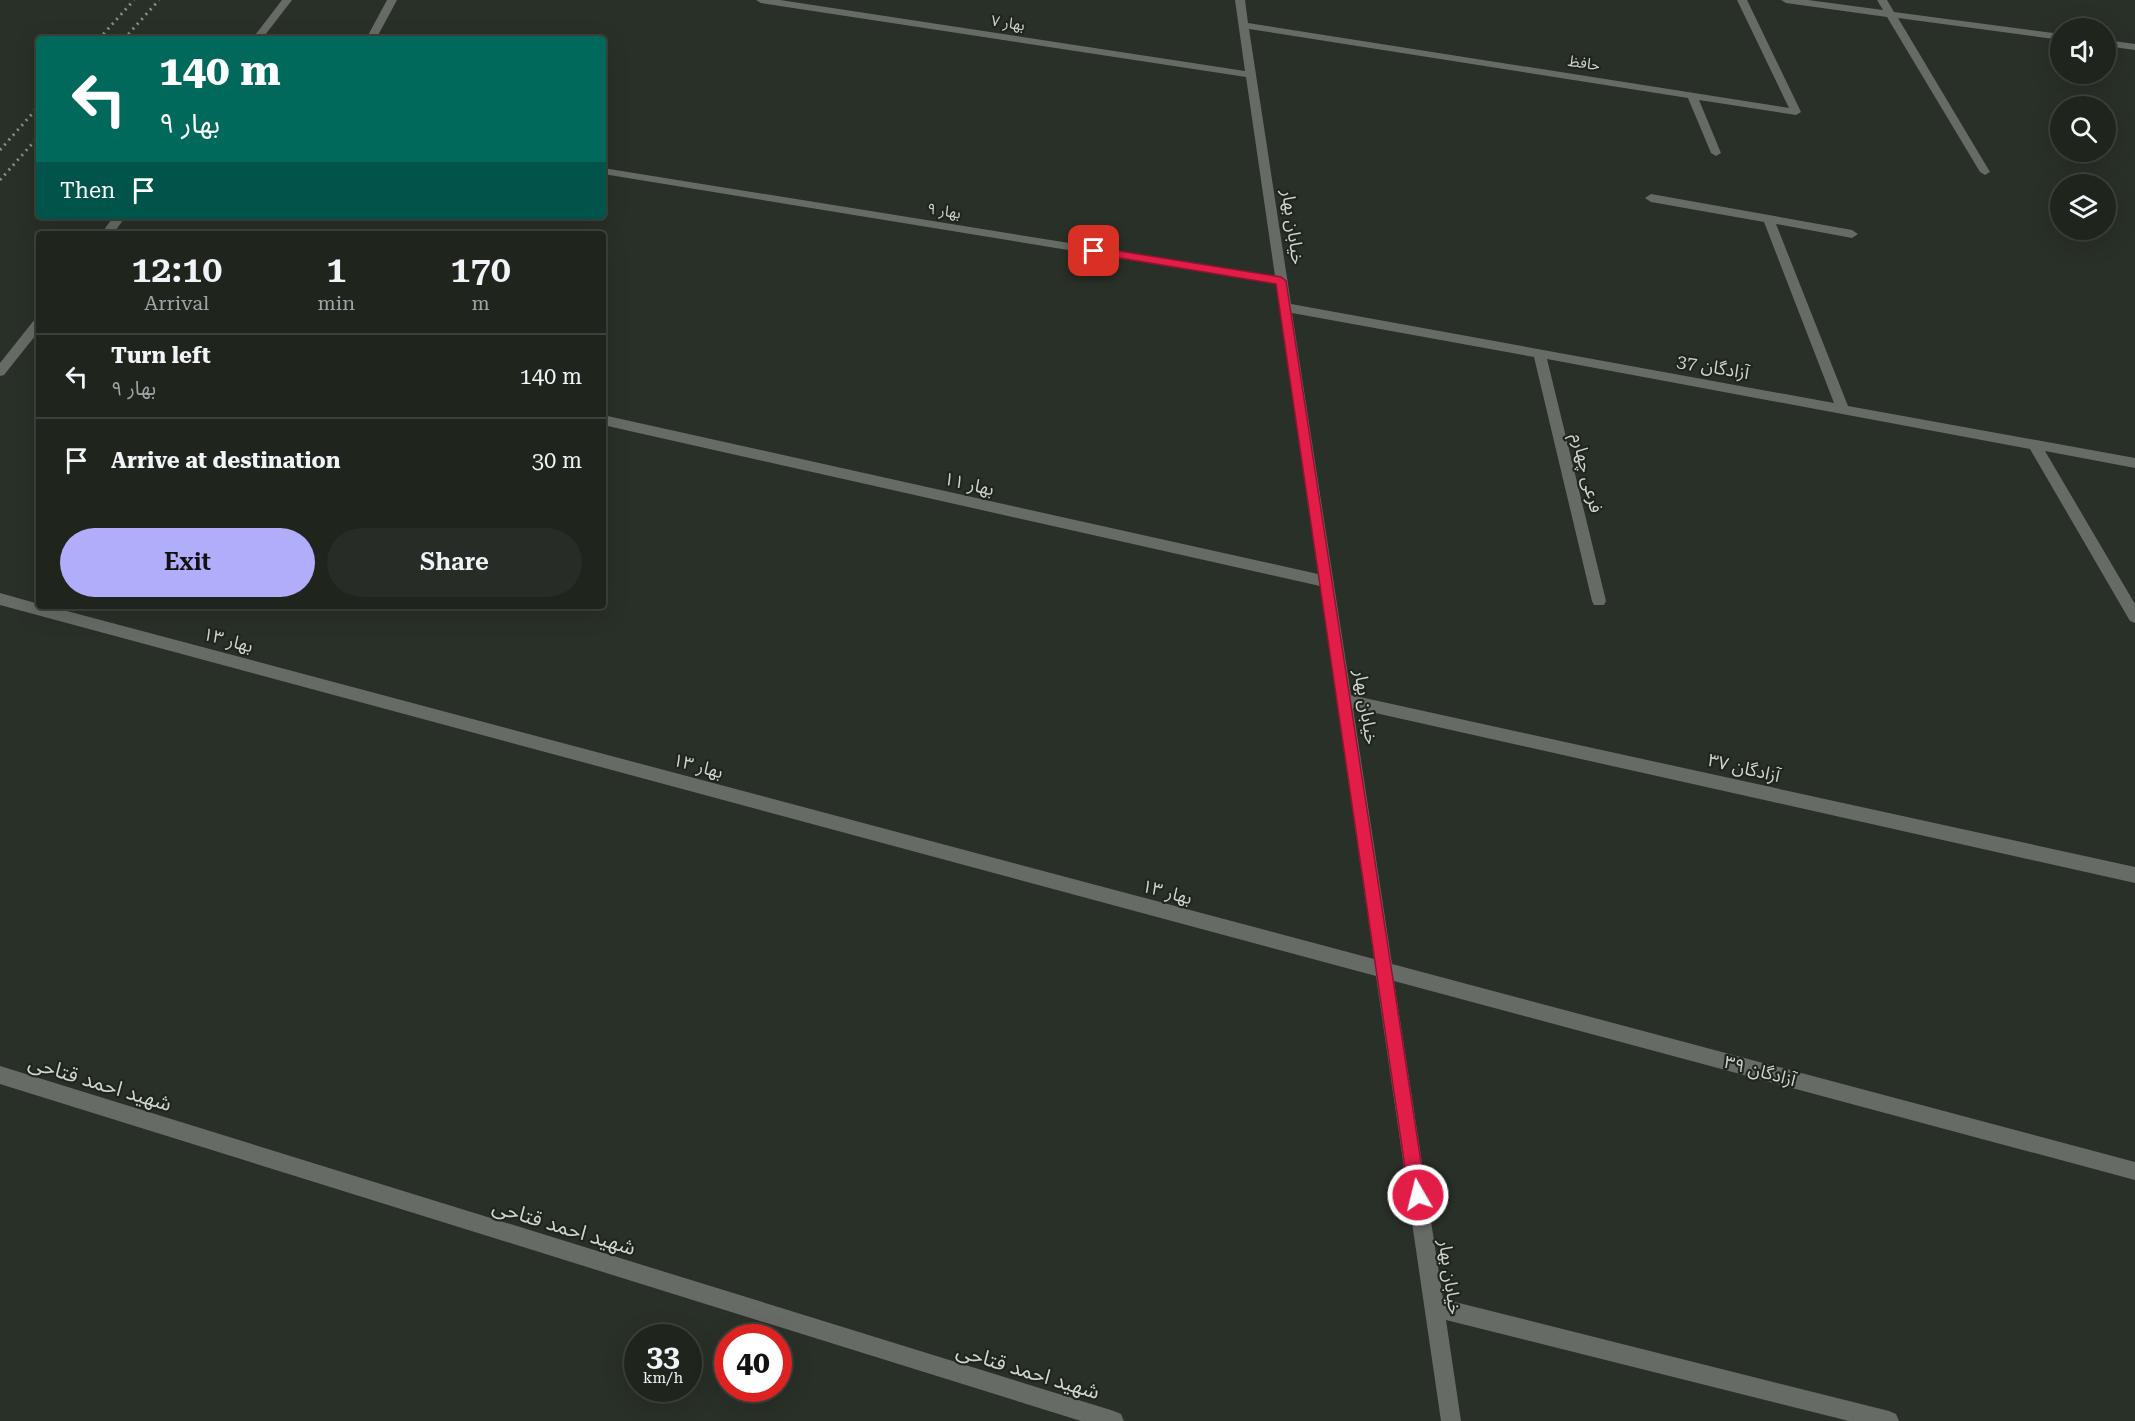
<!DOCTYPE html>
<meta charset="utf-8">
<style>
body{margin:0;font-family:"Roboto Serif","Noto Sans Arabic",serif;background:#272c26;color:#f1f3f6;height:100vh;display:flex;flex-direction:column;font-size:22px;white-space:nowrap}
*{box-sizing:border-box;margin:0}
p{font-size:20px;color:#a1a4a4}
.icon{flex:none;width:33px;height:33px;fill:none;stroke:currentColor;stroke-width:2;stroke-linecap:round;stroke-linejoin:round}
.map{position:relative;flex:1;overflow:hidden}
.sheet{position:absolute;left:36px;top:231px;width:570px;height:378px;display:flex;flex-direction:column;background:#1f241d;border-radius:6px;box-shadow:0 6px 24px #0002,0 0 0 2px #3c413b}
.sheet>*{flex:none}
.banner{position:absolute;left:36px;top:36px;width:570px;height:183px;border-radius:6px;box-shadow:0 6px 24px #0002,0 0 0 2px #3c413b;background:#00695c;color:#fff;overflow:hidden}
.fabs{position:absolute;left:2050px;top:18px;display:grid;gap:12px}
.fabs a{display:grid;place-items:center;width:66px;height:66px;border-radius:50%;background:#1f241d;box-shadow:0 6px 24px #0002,0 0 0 2px #3c413b;font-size:30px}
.speed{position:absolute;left:624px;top:1324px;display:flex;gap:12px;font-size:30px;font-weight:700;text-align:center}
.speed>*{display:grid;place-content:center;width:78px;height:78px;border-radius:50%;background:#1f241d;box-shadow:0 6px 24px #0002,0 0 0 2px #3c413b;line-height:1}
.speed small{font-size:15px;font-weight:400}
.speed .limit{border:9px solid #d22;background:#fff;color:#111}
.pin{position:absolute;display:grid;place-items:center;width:51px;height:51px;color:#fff;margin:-26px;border-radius:12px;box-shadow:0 3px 9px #0006}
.me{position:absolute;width:66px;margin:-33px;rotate:352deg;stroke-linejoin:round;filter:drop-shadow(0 0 4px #0008)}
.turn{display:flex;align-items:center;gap:21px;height:126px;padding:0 24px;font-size:27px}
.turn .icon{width:78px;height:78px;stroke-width:2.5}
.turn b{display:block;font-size:42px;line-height:51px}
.then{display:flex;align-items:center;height:57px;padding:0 24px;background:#0003;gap:12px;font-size:22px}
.eta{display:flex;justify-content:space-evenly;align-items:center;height:102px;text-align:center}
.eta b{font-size:36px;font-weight:600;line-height:42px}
.button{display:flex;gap:12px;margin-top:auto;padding:12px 24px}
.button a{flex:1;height:69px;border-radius:36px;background:#b0adfa;color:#111;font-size:24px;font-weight:600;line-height:69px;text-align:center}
.button a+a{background:#272c26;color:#f1f3f6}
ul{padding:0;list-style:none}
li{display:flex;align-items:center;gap:18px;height:84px;padding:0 24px;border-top:2px solid #3c413b}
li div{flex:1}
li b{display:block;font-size:22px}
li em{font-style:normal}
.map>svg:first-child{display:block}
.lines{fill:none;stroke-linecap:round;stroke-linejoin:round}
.minor{fill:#676b66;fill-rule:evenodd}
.rail{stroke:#898f87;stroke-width:3;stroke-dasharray:2 4.5;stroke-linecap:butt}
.route{fill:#e11d48;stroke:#92132f;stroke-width:1.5}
.labels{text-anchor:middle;stroke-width:4.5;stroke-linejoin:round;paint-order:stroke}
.far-street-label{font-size:15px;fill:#d1d5cf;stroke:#1f261d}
.street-label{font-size:18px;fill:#d1d5cf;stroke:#1f261d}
.near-street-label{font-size:21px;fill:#d1d5cf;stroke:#1f261d}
</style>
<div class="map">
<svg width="2135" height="1421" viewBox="0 0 2135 1421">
<rect width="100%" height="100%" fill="#293027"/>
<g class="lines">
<path class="minor" d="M 282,0 L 292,0 L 262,39 L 252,39 Z
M 387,0 L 397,0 L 376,39 L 366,39 Z
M 756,0 L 780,0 L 1245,71 L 1235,0 L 1245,0 L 1248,23 L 1789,108 L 1737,0 L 1747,0 L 1801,112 L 1796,115 L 1699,100 L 1721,153 L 1716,156 L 1711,153 L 1688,98 L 1249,29 L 1291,304 L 1834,403 L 1764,222 L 1651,202 L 1645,198 L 1651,194 L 1852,230 L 1858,234 L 1852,238 L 1776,224 L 1848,406 L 2135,458 L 2135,468 L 2045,451 L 2135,604 L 2135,623 L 2130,621 L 2030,449 L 1547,359 L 1606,601 L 1604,605 L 1594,605 L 1592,601 L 1534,357 L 1292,313 L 1351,695 L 2135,867 L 2135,883 L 1353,708 L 1392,964 L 2135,1162 L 2135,1180 L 1394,981 L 1443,1299 L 1889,1411 L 1896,1414 L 1899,1421 L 1849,1421 L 1446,1320 L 1461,1421 L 1441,1421 L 1376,976 L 0,605 L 0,593 L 39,604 L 39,606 L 48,606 L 1374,959 L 1320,586 L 603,425 L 603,415 L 1318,574 L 1276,284 L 603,174 L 603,168 L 1275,276 L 1246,77 L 761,3 Z
M 1781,0 L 1808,0 L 1883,10 L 1877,0 L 1887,0 L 1894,12 L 2061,34 L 2061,40 L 1898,18 L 1990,172 L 1985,175 L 1980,172 L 1887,17 L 1786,3 Z
M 2106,40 L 2135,44 L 2135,50 L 2106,46 Z
M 114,216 L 126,216 L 113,234 L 101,234 Z
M 39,318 L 39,331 L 4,375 L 0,376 L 0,363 L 35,319 Z
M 0,1066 L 1114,1411 L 1121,1414 L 1124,1421 L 1081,1421 L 0,1084 Z"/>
<path class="rail" d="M 99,39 L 134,0
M 124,39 L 159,0
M 0,150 L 39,106
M 0,180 L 39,136"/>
</g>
<path class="route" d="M 1094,247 L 1281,277 L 1286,281 L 1426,1195 L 1424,1201 L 1418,1204 L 1412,1201 L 1409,1195 L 1276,284 L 1090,253 L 1090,248 Z"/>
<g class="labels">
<g class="far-street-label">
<text transform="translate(1008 23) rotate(9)" y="5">بهار ۷</text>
<text transform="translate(1584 63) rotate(9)" y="5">حافظ</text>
<text transform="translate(944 211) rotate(9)" y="5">بهار ۹</text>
</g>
<g class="street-label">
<text transform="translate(1293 227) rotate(82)" y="6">خیابان بهار</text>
<text transform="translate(1713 367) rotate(10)" y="6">آزادگان 37</text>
<text transform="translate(1587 473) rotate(76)" y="6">فرعی چهارم</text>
<text transform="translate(969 484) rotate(13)" y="6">بهار ۱۱</text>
<text transform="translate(228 640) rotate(15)" y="6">بهار ۱۳</text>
<text transform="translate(1366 707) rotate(81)" y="6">خیابان بهار</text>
<text transform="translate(698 766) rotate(15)" y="6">بهار ۱۳</text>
<text transform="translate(1744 768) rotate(13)" y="6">آزادگان ۳۷</text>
<text transform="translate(1167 892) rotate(15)" y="6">بهار ۱۳</text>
<text transform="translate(1760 1071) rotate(15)" y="6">آزادگان ۳۹</text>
<text transform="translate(1450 1277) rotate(82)" y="6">خیابان بهار</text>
</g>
<g class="near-street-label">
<text transform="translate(100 1083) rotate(17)" y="7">شهید احمد قتاحی</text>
<text transform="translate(564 1227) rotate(17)" y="7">شهید احمد قتاحی</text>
<text transform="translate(1028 1371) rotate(17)" y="7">شهید احمد قتاحی</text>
</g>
</g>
</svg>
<div class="fabs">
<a><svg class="icon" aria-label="sound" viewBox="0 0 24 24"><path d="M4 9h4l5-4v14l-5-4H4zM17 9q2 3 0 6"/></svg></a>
<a><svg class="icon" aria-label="search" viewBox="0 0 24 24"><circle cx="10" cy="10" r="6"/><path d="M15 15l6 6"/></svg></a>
<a><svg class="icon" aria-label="layers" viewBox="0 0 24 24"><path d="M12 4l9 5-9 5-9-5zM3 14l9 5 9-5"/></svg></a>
</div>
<div class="speed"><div>33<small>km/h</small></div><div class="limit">40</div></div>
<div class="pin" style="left:1094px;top:251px;background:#d93025"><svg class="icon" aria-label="arrive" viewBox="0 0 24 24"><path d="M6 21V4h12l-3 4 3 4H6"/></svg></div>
<svg class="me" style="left:1418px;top:1195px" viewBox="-20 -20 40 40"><circle r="17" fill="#e11d48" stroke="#fff" stroke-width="3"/><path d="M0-11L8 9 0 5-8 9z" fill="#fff"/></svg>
<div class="banner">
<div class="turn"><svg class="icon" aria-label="left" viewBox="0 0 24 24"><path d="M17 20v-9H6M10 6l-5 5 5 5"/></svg><div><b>140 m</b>بهار ۹</div></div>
<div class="then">Then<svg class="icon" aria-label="arrive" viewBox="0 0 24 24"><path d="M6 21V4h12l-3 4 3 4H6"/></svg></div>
</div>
<section class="sheet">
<div class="eta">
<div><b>12:10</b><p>Arrival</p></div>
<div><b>1</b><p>min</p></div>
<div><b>170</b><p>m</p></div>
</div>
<ul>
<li><svg class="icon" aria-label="left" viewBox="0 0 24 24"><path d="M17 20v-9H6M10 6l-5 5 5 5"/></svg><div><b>Turn left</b><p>بهار ۹</p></div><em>140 m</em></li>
<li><svg class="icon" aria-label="arrive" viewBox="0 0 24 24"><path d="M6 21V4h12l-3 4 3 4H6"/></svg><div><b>Arrive at destination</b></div><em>30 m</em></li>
</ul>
<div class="button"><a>Exit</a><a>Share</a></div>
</section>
</div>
